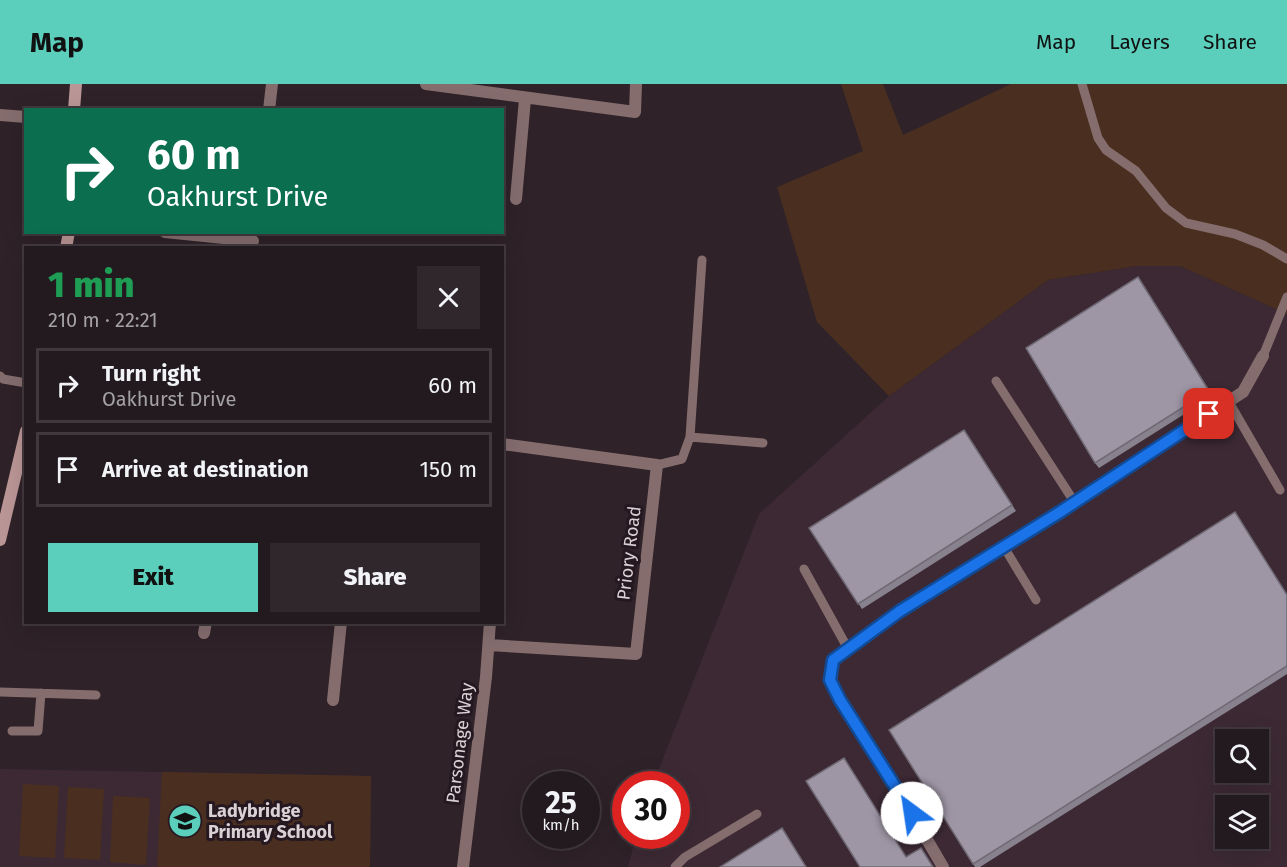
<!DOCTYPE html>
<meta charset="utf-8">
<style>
body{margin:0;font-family:"Fira Sans",sans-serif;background:#2f272c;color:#f1f3f6;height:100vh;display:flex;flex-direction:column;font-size:22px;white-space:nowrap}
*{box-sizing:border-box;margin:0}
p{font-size:20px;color:#a3a1a4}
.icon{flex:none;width:33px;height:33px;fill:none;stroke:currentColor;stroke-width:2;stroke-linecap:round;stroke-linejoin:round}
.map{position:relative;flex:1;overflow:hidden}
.panel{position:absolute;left:24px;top:162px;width:480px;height:378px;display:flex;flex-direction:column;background:#231a1f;border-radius:0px;box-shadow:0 6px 24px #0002,0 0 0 2px #40383d}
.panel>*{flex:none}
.top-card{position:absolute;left:24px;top:24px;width:480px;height:126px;border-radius:0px;box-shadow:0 6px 24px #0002,0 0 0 2px #40383d;background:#0b6e4f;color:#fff;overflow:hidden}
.buttons{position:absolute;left:1215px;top:645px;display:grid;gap:12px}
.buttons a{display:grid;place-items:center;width:54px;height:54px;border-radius:0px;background:#231a1f;box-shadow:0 6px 24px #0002,0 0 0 2px #40383d;font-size:30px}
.speed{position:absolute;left:522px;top:687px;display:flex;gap:12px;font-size:30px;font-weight:700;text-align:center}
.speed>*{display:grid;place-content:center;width:78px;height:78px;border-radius:50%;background:#231a1f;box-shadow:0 6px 24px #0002,0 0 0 2px #40383d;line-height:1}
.speed small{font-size:15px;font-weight:400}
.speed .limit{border:9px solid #d22;background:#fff;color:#111}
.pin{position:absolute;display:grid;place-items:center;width:51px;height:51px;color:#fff;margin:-26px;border-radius:12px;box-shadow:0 3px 9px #0006}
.me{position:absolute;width:66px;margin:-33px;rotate:329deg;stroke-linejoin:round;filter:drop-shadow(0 0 4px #0008)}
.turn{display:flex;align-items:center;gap:21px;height:126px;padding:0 24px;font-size:27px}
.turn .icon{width:78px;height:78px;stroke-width:2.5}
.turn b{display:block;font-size:42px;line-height:51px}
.round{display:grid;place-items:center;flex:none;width:63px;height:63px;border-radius:0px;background:#2f272c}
.head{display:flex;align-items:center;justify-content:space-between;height:102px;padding:0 24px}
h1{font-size:36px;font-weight:800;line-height:45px;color:#1e9e55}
.primary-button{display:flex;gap:12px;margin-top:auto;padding:12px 24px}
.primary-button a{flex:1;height:69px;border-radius:0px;background:#5bcebc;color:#111;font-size:24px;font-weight:800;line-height:69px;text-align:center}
.primary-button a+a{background:#2f272c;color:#f1f3f6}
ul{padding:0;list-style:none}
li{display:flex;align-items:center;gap:18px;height:75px;margin:0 12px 9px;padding:0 12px;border:3px solid #40383d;border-radius:0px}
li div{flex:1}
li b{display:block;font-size:22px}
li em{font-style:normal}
header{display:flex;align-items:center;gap:36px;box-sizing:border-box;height:84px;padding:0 30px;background:#5bcebc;color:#111}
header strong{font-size:28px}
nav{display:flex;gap:33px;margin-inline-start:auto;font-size:21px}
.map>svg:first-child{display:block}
.built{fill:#3c2934;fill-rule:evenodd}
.green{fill:#4a2f20}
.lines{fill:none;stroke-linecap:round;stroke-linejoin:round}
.lane{stroke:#856d6e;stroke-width:9}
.street{stroke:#856d6e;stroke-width:12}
.secondary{stroke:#bb9696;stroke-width:12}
.wall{fill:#88818e}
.building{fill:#9e96a5;stroke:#6f6974;stroke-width:1.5}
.route-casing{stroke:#114b97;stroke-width:15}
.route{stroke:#1a73e8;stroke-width:10}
.labels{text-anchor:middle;stroke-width:6;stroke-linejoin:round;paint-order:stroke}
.street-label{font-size:18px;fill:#dad1d5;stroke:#251820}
.poi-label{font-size:18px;font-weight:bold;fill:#dad1d5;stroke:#251820;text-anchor:start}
</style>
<header>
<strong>Map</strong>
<nav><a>Map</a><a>Layers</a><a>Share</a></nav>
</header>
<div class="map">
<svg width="1287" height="783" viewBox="0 0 1287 783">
<rect width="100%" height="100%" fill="#2f2229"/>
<path class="built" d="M 1137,182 L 1180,182 L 1287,230 L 1287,783 L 628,783 L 636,752 L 676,752 L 676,700 L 653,700 L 759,430 L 889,312 L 1048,196 ZM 1226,656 L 1258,656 L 1258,688 L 1226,688 ZM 1226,722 L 1258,722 L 1258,754 L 1226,754 Z
M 0,685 L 371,692 L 370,783 L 0,783 Z"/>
<path class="green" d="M 841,0 L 883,0 L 903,51 L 1011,0 L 1287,0 L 1287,230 L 1180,182 L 1137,182 L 1048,196 L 889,312 L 817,238 L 777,103 L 863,67 Z
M 162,688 L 371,692 L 370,783 L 157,783 Z
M 23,700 L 59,702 L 55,774 L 19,772 Z
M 68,703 L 104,705 L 100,776 L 64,774 Z
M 113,712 L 150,714 L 146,781 L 110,778 Z"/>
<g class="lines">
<path class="lane" d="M 1082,0 L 1098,54 L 1106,66 L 1136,87 L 1166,124 L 1186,139 L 1235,150 L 1263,161 L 1287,175
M 1263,272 L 1287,213
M 0,292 L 3,295 L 26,299
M 996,297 L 1075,419
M 1229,318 L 1280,406
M 690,353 L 702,176
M 657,381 L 682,375 L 690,353 L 763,359
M 1004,463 L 1036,516
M 804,485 L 847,563
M 0,608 L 96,611
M 12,647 L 38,647 L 41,609
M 675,783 L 685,773 L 757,730"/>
<path class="street" d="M 426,0 L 635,28 L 636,0
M 269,26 L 272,0
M 0,31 L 26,33
M 516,115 L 525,15
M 165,148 L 253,157
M 204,549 L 206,538
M 489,561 L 636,570 L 657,381 L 502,360
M 333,616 L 341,538
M 463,783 L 486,593 L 490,538
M 943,783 L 901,711 L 840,616 L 830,596 L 833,576 L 900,527 L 1060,428 L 1243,308 L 1263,272"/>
<path class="secondary" d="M 74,26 L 76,0
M 66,164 L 69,148
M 0,456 L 26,347"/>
</g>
<path class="wall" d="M 1142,199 L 1213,312 L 1099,384 L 1095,379 Z
M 964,346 L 1016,427 L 862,525 L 809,444 Z
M 1287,511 L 1287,590 L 980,783 L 975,783 L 889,646 Z"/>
<path class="building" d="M 1138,193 L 1209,307 L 1095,379 L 1026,264 Z
M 964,346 L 1012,421 L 858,520 L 809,444 Z
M 1235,428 L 1287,511 L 1287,582 L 973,780 L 889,646 Z
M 844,674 L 906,773 L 921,764 L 933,783 L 860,783 L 806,697 Z
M 782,744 L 806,783 L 720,783 Z"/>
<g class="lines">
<g class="route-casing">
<path id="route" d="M 912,729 L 840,616 L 830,596 L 833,576 L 900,527 L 1060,428 L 1209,330"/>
</g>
<use href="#route" class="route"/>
</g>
<defs>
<g id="school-disc" transform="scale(1.725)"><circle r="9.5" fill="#5bcebc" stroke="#251820"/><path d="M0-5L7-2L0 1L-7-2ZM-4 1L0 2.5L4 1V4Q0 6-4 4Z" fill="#111"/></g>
</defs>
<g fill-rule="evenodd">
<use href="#school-disc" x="185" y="737"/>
</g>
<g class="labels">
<g class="street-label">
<text transform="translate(629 469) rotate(-83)" y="6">Priory Road</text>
<text transform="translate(460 659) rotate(-83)" y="6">Parsonage Way</text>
</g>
<g class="poi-label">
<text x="208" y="733">Ladybridge<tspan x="208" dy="21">Primary School</tspan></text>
</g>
</g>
</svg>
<div class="buttons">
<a><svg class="icon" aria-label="search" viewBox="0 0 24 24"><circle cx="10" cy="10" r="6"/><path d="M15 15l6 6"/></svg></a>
<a><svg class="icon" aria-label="layers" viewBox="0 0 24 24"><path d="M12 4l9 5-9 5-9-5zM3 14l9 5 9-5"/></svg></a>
</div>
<div class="speed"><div>25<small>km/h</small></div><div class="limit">30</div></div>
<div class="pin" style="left:1209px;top:330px;background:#d93025"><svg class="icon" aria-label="arrive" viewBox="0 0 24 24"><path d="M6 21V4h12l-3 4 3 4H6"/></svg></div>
<svg class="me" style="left:912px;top:729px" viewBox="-20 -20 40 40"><circle r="19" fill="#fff"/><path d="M0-13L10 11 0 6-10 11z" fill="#1a73e8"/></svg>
<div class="top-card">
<div class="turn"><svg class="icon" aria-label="right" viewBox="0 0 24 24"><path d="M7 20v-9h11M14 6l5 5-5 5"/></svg><div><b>60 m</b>Oakhurst Drive</div></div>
</div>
<section class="panel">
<div class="head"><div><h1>1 min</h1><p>210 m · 22:21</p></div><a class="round"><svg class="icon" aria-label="close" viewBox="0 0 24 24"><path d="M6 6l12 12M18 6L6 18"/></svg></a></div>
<ul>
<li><svg class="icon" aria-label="right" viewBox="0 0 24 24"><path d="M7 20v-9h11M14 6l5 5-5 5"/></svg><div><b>Turn right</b><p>Oakhurst Drive</p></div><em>60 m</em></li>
<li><svg class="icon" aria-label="arrive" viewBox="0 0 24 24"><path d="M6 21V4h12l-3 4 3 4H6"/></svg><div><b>Arrive at destination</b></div><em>150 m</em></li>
</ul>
<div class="primary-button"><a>Exit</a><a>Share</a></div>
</section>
</div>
